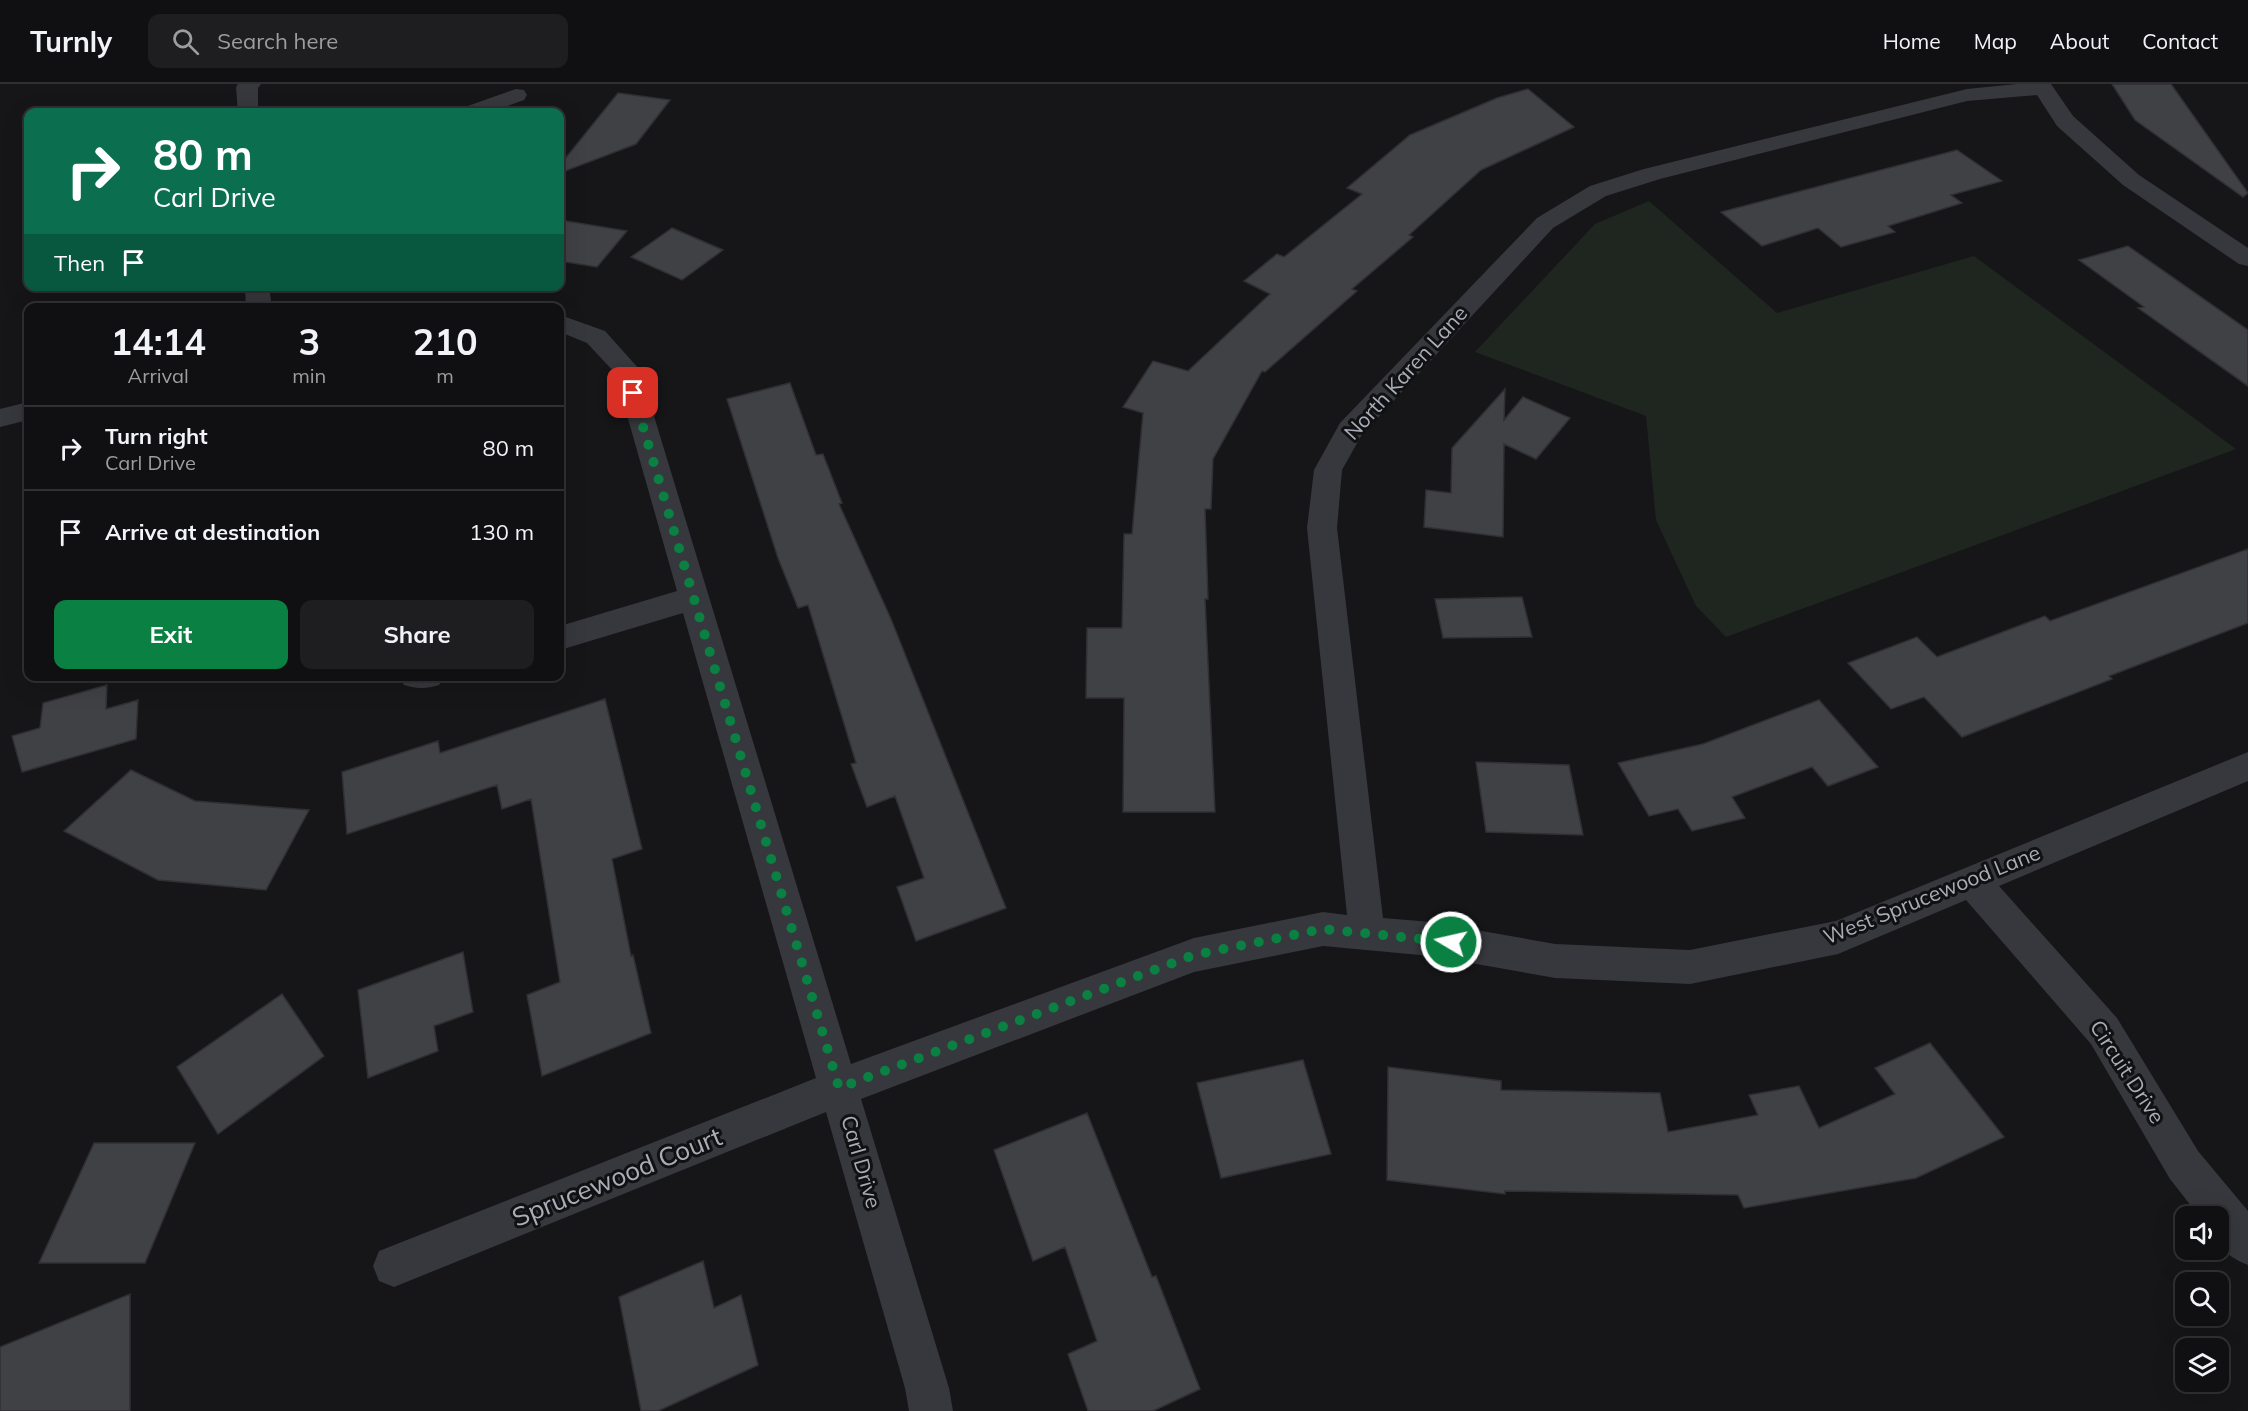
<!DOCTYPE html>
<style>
body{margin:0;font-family:Mulish,sans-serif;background:#1e1e20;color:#f1f3f6;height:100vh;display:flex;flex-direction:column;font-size:22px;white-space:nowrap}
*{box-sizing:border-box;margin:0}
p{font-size:20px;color:#9c9d9f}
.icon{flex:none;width:33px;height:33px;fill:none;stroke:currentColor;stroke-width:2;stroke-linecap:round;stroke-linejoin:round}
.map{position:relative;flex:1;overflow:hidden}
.side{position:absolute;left:24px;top:219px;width:540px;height:378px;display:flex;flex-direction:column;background:#101012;border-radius:12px;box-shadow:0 6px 24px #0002,0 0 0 2px #303032}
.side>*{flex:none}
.top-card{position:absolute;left:24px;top:24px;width:540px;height:183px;border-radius:12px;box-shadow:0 6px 24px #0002,0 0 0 2px #303032;background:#0b6e4f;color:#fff;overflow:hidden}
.tools{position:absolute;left:2175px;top:1122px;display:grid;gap:12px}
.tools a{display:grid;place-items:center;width:54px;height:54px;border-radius:12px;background:#101012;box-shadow:0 6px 24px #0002,0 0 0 2px #303032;font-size:30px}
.pin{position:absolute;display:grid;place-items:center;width:51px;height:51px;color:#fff;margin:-26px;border-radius:12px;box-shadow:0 3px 9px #0006}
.me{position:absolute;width:66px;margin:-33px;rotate:279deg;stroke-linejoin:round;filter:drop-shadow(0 0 4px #0008)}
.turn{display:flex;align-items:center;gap:21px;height:126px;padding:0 30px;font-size:27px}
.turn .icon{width:78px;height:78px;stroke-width:2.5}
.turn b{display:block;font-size:42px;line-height:51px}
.then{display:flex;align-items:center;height:57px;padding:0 30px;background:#0003;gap:12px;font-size:22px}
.eta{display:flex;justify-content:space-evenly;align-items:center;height:102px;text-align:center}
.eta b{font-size:36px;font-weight:700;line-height:42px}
.cta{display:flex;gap:12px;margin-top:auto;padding:12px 30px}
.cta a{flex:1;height:69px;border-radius:12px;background:#0b8043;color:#fff;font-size:24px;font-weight:700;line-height:69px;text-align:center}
.cta a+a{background:#1e1e20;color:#f1f3f6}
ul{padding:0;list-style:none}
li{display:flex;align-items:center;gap:18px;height:84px;padding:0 30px;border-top:2px solid #303032}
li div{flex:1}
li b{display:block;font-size:22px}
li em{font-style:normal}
header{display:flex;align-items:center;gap:36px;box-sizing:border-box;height:84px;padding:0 30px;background:#101012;border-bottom:2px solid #303032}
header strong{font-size:28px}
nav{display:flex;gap:33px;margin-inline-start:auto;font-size:21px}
.search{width:420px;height:54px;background:#1e1e20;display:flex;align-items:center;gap:15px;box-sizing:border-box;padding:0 21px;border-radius:12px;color:#9c9d9f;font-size:22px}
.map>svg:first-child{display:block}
.green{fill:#1e261f}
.building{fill:#404145;stroke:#303034;stroke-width:1.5}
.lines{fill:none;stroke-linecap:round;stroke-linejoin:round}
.minor{fill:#37383d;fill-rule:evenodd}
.route{stroke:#0b8043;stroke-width:10;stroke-dasharray:0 18}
.labels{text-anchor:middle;stroke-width:6;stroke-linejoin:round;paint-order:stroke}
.street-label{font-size:21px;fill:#a8adb8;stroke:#111113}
.near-street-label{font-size:26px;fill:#a8adb8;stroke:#111113}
</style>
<header>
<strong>Turnly</strong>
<div class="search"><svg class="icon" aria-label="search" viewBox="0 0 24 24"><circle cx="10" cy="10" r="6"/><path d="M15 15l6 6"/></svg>Search here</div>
<nav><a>Home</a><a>Map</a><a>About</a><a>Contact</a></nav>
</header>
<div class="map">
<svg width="2248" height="1327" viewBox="0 0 2248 1327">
<rect width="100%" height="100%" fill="#161618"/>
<path class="green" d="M 1649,117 L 1777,229 L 1974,172 L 2236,365 L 1726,553 L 1696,522 L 1656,436 L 1646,332 L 1475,268 L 1595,140 Z"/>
<path class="building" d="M 2112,0 L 2171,0 L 2248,109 L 2243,113 L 2135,36 Z
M 1528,5 L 1574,43 L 1481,86 L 1409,151 L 1413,153 L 1352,205 L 1357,207 L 1265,288 L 1262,287 L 1213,375 L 1211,425 L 1205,425 L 1208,515 L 1205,515 L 1215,728 L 1123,728 L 1124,614 L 1086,614 L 1087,544 L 1122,544 L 1124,450 L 1132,450 L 1143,329 L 1123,323 L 1153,277 L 1188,287 L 1270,210 L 1244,197 L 1277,170 L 1284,173 L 1362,110 L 1347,104 L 1410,51 L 1497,14 Z
M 618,9 L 670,16 L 636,60 L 560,89 L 560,81 Z
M 1957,66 L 2002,97 L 1951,111 L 1962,119 L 1888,142 L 1895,148 L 1841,163 L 1818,144 L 1762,162 L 1721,128 Z
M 560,136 L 627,147 L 597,183 L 560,177 Z
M 672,144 L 723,166 L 682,196 L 631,173 Z
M 2128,162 L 2248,246 L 2248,302 L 2138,224 L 2144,223 L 2079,176 Z
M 790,299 L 816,371 L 823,370 L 842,419 L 839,420 L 891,535 L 1006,824 L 916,857 L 897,803 L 924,794 L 895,712 L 867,723 L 851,680 L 856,679 L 808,521 L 798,524 L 778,474 L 727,315 Z
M 1505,305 L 1504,336 L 1523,313 L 1570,334 L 1536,375 L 1504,360 L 1503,453 L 1424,443 L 1426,406 L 1451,409 L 1452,364 Z
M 2248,465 L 2248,539 L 2109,592 L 2112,595 L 1962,653 L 1924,613 L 1891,625 L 1848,579 L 1917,553 L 1937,573 L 2045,532 L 2050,537 Z
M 1522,513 L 1532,553 L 1443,554 L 1435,515 Z
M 107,601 L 106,625 L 138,616 L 136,655 L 22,688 L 12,652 L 40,644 L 43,619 Z
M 605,615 L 642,765 L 612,775 L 631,872 L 633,871 L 651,949 L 542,992 L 527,911 L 560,898 L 531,715 L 502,725 L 497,701 L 347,750 L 342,688 L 438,657 L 440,669 Z
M 1819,616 L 1878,683 L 1828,702 L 1812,683 L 1732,713 L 1745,734 L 1692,747 L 1678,725 L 1649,732 L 1618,679 L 1703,660 Z
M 1476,678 L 1569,681 L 1583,751 L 1486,748 Z
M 131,686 L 195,717 L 309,726 L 266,806 L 158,796 L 64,747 Z
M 463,868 L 473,928 L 434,942 L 438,967 L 368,994 L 358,906 Z
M 282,910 L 324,972 L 218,1050 L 177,983 Z
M 1930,959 L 2004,1053 L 1916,1094 L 1744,1124 L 1738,1111 L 1505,1107 L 1505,1110 L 1387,1096 L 1388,983 L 1501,997 L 1501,1006 L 1660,1009 L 1668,1048 L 1758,1031 L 1749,1011 L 1799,1002 L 1819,1044 L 1895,1010 L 1875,984 Z
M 1303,976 L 1331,1070 L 1221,1094 L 1197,999 Z
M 1087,1029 L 1152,1193 L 1156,1192 L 1200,1305 L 1153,1327 L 1088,1327 L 1068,1270 L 1097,1257 L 1065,1163 L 1033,1177 L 994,1066 Z
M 94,1059 L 195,1059 L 145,1179 L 39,1179 Z
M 703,1177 L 714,1224 L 741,1211 L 758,1281 L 658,1327 L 641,1327 L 619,1213 Z
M 130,1210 L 130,1327 L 0,1327 L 0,1263 Z"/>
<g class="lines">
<path class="minor" d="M 238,0 L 261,0 L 258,4 L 258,28 L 238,28 L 236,3 Z
M 2017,0 L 2051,0 L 2073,32 L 2139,91 L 2248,164 L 2248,182 L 2239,180 L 2123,101 L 2057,42 L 2037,11 L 1967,17 L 1660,95 L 1606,112 L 1553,144 L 1361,352 L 1342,386 L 1337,444 L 1383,834 L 1431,838 L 1555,860 L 1690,866 L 1836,837 L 2248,668 L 2248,697 L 1999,802 L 2117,934 L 2198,1067 L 2248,1127 L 2248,1181 C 2221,1170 2218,1160 2218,1132 L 2199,1132 L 2170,1095 L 2091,960 L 1966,816 L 1838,870 L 1690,900 L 1555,894 L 1431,872 L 1323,862 L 1194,888 L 861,1015 L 949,1304 L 953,1327 L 909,1327 L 905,1304 L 826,1028 L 394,1203 L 379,1197 L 373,1182 L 379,1167 L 816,994 L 683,529 L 560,566 L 560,542 L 677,507 L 615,289 L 587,259 L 560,248 L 560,231 L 605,247 L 640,286 L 851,980 L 1194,854 L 1323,828 L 1347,831 L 1307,444 L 1314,386 L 1340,339 L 1537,134 L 1590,102 L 1644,85 L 1967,5 Z
M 516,5 L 524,6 L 527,11 L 524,16 L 491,28 L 462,28 L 465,23 Z
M 245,202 L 269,202 L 272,224 L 246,224 Z
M 28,318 L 28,336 L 0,343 L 0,325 Z
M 399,592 L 444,592 L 439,601 C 426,605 417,605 404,601 Z"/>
</g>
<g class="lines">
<path class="route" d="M 633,309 L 839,1004 L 1194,871 L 1323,845 L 1451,858"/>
</g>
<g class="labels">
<g class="street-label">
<text transform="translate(1406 289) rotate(-48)" y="7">North Karen Lane</text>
<text transform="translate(1932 811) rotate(-22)" y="7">West Sprucewood Lane</text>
<text transform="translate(2127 988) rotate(57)" y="7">Circuit Drive</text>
<text transform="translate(861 1078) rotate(74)" y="7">Carl Drive</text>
</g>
<g class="near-street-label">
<text transform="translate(617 1093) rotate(-22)" y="9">Sprucewood Court</text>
</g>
</g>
</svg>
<div class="tools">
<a><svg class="icon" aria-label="sound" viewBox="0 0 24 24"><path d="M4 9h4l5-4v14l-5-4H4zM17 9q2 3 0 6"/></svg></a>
<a><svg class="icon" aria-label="search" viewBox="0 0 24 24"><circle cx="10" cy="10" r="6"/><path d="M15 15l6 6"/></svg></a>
<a><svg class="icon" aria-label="layers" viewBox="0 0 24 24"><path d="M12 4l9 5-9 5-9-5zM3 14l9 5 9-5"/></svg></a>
</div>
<div class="pin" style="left:633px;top:309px;background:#d93025"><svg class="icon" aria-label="arrive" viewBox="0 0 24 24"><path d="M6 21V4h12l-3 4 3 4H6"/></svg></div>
<svg class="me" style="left:1451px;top:858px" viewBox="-20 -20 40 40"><circle r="17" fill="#0b8043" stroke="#fff" stroke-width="3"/><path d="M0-11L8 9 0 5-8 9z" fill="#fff"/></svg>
<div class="top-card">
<div class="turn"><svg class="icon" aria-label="right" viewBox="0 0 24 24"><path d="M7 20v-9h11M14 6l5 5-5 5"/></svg><div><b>80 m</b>Carl Drive</div></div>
<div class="then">Then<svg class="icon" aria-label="arrive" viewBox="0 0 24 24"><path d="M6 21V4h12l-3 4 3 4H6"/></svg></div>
</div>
<section class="side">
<div class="eta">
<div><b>14:14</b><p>Arrival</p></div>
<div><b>3</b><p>min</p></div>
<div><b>210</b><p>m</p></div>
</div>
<ul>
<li><svg class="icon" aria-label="right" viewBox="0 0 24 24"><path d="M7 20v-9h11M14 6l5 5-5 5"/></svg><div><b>Turn right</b><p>Carl Drive</p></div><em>80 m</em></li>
<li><svg class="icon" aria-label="arrive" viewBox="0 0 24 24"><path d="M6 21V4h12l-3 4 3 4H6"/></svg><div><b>Arrive at destination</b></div><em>130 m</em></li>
</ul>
<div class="cta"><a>Exit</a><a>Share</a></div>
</section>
</div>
